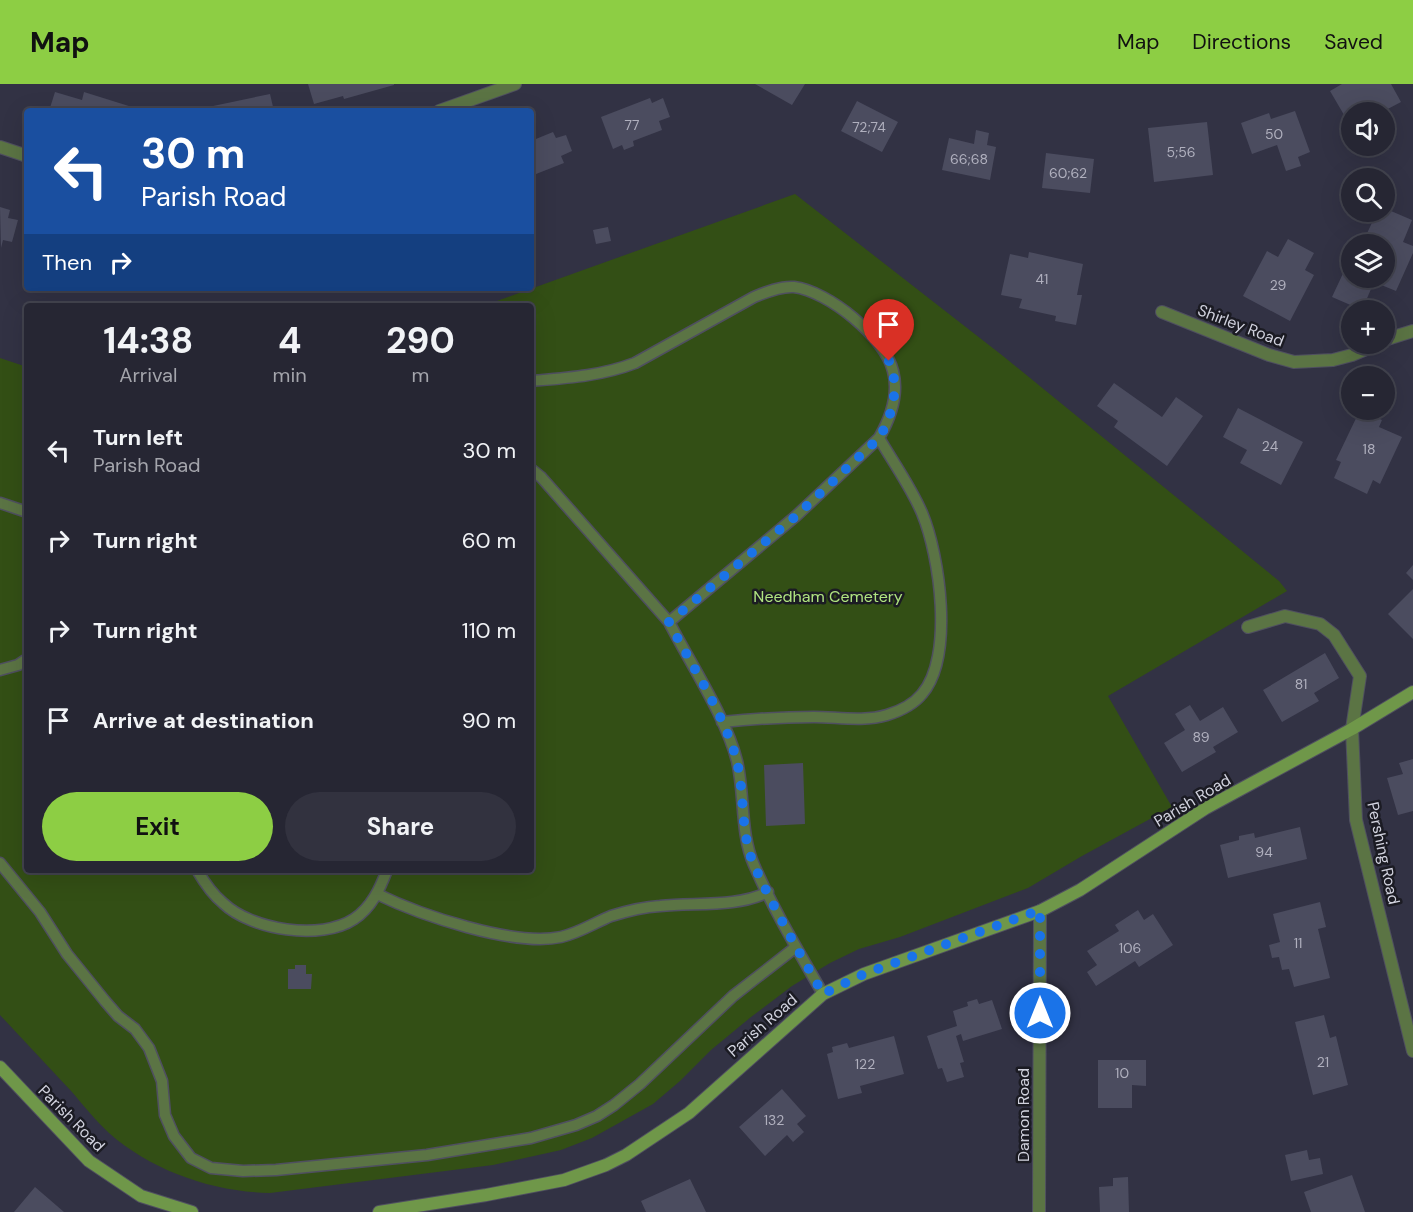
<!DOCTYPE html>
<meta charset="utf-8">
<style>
body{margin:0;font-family:"DM Sans",sans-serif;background:#32323f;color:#f1f3f6;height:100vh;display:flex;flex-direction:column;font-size:22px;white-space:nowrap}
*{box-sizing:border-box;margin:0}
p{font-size:20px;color:#a4a5ac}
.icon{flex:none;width:33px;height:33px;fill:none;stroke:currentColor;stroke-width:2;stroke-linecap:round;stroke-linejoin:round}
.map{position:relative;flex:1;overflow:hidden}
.sheet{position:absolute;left:24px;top:219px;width:510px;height:570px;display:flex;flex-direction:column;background:#262633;border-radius:6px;box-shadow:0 6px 24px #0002,0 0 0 2px #42434e}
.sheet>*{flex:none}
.hud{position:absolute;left:24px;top:24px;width:510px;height:183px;border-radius:6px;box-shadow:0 6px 24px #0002,0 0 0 2px #42434e;background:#1a4fa0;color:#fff;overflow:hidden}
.buttons{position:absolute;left:1341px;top:18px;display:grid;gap:12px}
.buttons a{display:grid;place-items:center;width:54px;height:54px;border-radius:50%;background:#262633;box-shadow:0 6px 24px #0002,0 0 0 2px #42434e;font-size:30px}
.pin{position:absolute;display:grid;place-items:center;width:51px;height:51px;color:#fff;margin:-62px -26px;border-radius:50% 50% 50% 0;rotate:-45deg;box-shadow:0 0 6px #0007}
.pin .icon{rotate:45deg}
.me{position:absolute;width:66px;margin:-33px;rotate:0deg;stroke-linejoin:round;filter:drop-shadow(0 0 4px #0008)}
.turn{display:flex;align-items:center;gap:21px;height:126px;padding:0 18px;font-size:27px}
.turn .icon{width:78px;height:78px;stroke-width:2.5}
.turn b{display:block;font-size:42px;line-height:51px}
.then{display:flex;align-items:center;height:57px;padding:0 18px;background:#0003;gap:12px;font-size:22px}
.eta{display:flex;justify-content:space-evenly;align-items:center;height:102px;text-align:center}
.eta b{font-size:36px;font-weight:700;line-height:42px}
.cta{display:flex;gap:12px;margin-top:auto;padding:12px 18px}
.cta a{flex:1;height:69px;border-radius:36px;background:#8dce44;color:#111;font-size:24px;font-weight:700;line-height:69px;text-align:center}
.cta a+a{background:#32323f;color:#f1f3f6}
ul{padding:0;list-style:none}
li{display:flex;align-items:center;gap:18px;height:90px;padding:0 18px}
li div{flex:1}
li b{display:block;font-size:22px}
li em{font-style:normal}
header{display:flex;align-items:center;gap:36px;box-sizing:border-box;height:84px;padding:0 30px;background:#8dce44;color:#111}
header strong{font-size:28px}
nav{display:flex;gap:33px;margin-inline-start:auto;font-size:21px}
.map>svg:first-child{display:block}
.green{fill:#334f15}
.building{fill:#4b4c5f}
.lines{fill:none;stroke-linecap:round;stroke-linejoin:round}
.lane-casing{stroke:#4f4f60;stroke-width:13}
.street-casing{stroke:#4f4f60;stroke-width:14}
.secondary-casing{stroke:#4f4f60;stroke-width:14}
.lane{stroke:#5b7444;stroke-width:10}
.street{stroke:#5b7444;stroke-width:12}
.secondary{stroke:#6f9749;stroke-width:12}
.route{stroke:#1a73e8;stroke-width:10;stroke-dasharray:0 18}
.labels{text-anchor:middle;stroke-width:5;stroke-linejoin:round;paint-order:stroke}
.number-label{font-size:14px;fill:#b0b0be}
.street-label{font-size:16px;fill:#d1d2de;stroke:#1b1b23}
.park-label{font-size:16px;fill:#b0e481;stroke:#1b1b23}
</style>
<header>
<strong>Map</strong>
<nav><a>Map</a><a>Directions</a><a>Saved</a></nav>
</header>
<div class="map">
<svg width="1413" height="1128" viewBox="0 0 1413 1128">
<rect width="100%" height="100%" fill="#323244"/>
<path class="green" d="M 795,110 L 1003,272 L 1279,497 L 1287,507 L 1108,612 L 1172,723 L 1082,772 L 1028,804 L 900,853 L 859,865 L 830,879 L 792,902 L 751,933 L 711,966 L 680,997 L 653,1020 L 592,1054 L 561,1066 L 493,1081 L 270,1109 C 213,1108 152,1087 109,1049 C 96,1037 84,1022 72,1008 C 48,982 24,957 0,931 L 0,274 L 27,283 L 27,786 L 531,786 L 531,222 L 483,222 Z"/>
<path class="building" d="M 308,0 L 394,0 L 394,1 L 344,15 L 343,12 L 314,20 Z
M 755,0 L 805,0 L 792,21 Z
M 1342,0 L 1391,0 L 1401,18 L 1382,28 L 1372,28 L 1370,24 L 1361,28 L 1352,28 L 1352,34 L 1347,36 L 1330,7 Z
M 55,8 L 82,16 L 84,8 L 132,23 L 131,27 L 49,27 Z
M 270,10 L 274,27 L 194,27 L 194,26 Z
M 650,14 L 652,19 L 663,14 L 670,33 L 659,37 L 662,46 L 633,57 L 634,62 L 624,66 L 622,61 L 613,65 L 601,33 Z
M 857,17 L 898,38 L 882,68 L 841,47 Z
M 1295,27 L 1310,68 L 1298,73 L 1301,82 L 1286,87 L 1277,61 L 1252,70 L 1241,39 L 1269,29 L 1271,35 Z
M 1207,38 L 1213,91 L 1154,98 L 1148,44 Z
M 976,46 L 989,49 L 987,61 L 996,63 L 990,96 L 942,86 L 949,54 L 974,60 Z
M 553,48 L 556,54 L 566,51 L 572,67 L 561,72 L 564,79 L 531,92 L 531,57 Z
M 1046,69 L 1094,75 L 1090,109 L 1042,104 Z
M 0,123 L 10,126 L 8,134 L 18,136 L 12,158 L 3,156 L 1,164 Z
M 1384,124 L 1412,136 L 1403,158 L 1413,162 L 1413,169 L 1396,207 L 1374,198 L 1362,226 L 1332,213 L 1346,183 L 1352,185 L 1352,194 L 1384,194 L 1384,160 L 1362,160 L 1377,128 L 1384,128 Z
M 608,143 L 611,157 L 596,160 L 593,146 Z
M 1288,155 L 1314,169 L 1305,186 L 1314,191 L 1290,237 L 1243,212 L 1267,167 L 1278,173 Z
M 1029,168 L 1083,180 L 1077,211 L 1082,211 L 1076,241 L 1055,237 L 1056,232 L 1019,224 L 1022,215 L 1001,211 L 1010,170 L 1028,174 Z
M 1114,299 L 1162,333 L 1176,313 L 1203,332 L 1167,382 L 1114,343 L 1118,337 L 1097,322 Z
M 1238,324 L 1303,358 L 1281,401 L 1240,379 L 1247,366 L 1223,353 Z
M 1360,326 L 1382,336 L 1379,343 L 1402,353 L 1380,400 L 1373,396 L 1367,410 L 1334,394 L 1341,378 L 1336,376 Z
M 1413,481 L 1413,496 L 1406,489 Z
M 1413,505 L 1413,555 L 1388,530 Z
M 1325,569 L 1339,594 L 1314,609 L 1319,617 L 1282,638 L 1263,606 Z
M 1190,621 L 1200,637 L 1223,623 L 1238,648 L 1213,663 L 1216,668 L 1182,688 L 1164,659 L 1185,646 L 1175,630 Z
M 1413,675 L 1413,727 L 1398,731 L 1387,694 L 1403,690 L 1399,679 Z
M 803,679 L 805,740 L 766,742 L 764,681 Z
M 1300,743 L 1307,775 L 1228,794 L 1220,761 L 1239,756 L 1239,752 L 1254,749 L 1255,754 Z
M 1320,818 L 1326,843 L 1318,845 L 1330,894 L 1294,903 L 1289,885 L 1282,886 L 1279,873 L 1272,874 L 1269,861 L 1280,858 L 1273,830 Z
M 1138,826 L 1144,836 L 1153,830 L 1173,861 L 1139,883 L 1135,877 L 1096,902 L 1087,888 L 1097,881 L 1087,867 L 1119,847 L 1115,841 Z
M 295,881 L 306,881 L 306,890 L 312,890 L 311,905 L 288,905 L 288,885 L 295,885 Z
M 977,915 L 979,920 L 992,916 L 1002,945 L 963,957 L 961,950 L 956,952 L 964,978 L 960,979 L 964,993 L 947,998 L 942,984 L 938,985 L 927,952 L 957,942 L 953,927 L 968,922 L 967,918 Z
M 1324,931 L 1330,954 L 1336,952 L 1348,1001 L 1313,1011 L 1295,938 Z
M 894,952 L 904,990 L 860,1002 L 862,1009 L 838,1015 L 827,970 L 833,968 L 832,963 L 847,959 L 849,964 Z
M 1098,976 L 1146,976 L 1146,1002 L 1132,1001 L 1132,1024 L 1098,1024 Z
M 782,1005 L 806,1032 L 797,1040 L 804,1048 L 793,1058 L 787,1051 L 765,1072 L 739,1043 Z
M 1307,1066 L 1309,1076 L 1320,1074 L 1323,1090 L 1291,1097 L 1285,1071 Z
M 1352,1091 L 1365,1128 L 1311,1128 L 1304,1108 Z
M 1128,1093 L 1129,1128 L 1100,1128 L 1099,1103 L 1113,1102 L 1113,1094 Z
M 690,1095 L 706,1128 L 646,1128 L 641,1117 Z
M 35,1103 L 64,1128 L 14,1128 Z"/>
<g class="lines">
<g class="lane-casing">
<path id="lane" d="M 531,297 C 567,294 601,292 635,279 L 754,213 C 766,208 781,202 794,203 C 828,207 885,253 893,287 C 899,310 890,335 879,354 L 796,432 L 669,538 L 541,393 L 531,385
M 0,419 L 27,428
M 669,538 C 690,579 726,633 737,677 C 745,711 740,749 754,781 C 773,825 799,868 823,910
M 0,586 L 18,581 L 27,575
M 722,638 C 752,635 783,633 814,633 C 837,633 864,638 887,631 C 900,627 913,621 922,610 C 954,573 940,472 922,429 C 911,403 893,378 879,354
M 0,779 L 40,828 L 67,870 L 105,917 L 118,932 L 135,945 L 149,964 L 162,997 L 165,1031 L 174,1052 L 191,1074 L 211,1084 L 243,1087 L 276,1086 L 427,1071 L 531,1054 L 576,1041 L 597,1032 L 614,1021 L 640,1000 L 733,912 L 796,863
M 197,786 C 204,798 212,810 223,819 C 251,846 321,857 354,835 C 371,824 380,805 387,786
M 377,810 C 420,831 514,863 561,853 C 579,849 594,839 611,832 C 627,827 644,823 660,822 C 694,818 736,824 768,808"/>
</g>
<g class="street-casing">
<path id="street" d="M 439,27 L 515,0
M 0,63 L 27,72
M 1162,228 L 1269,271 L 1294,278 L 1333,276 L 1352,271 L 1378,260
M 1384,256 L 1413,247
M 1248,543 L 1285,532 L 1320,540 L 1334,551 L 1360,592 L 1352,645 L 1356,736 L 1413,967
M 1039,1128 L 1040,827"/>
</g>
<g class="secondary-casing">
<path id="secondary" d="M 0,983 L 89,1077 L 141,1112 L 192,1128
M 379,1128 L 486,1111 L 564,1096 L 606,1081 L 626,1071 L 689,1029 L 823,910 L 864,890 L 1040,827 L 1080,806 L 1206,724 L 1352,645 L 1413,608"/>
</g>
<use href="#lane" class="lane"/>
<use href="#street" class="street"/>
<use href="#secondary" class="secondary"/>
</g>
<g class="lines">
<path class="route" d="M 889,277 C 900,302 893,331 879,354 L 796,432 L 669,538 C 690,579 726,633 737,678 C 745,711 740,749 754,781 C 774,825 799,868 823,910 L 864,890 L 1040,826 L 1040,929"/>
</g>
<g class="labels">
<g class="number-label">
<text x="632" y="46">77</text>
<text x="869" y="48">72;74</text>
<text x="1274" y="55">50</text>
<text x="1181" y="73">5;56</text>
<text x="969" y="80">66;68</text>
<text x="1068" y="94">60;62</text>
<text x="1042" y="200">41</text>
<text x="1278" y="206">29</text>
<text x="1270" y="367">24</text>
<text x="1369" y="370">18</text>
<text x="1301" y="605">81</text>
<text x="1201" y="658">89</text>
<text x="1264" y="773">94</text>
<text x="1298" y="864">11</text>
<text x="1130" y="869">106</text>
<text x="1323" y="983">21</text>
<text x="865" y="985">122</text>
<text x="1122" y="994">10</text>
<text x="774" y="1041">132</text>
</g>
<g class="street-label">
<text transform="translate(1241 241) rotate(21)" y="6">Shirley Road</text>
<text transform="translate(1192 716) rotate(-31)" y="6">Parish Road</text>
<text transform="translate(1384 769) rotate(78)" y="6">Pershing Road</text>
<text transform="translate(762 941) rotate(-41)" y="6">Parish Road</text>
<text transform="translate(1023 1031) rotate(-90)" y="6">Damon Road</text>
<text transform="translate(72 1034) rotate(45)" y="6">Parish Road</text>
</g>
<g class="park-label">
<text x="828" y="518">Needham Cemetery</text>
</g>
</g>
</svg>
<div class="buttons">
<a><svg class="icon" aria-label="sound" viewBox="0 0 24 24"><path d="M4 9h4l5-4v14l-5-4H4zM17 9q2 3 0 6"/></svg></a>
<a><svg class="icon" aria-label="search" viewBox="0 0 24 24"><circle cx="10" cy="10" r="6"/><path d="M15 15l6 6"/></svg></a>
<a><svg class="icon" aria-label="layers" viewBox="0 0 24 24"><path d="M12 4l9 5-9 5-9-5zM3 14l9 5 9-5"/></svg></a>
<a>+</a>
<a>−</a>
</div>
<div class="pin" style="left:889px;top:277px;background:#d93025"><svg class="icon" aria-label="arrive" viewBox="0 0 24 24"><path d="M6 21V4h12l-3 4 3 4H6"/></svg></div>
<svg class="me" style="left:1040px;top:929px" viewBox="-20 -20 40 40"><circle r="17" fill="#1a73e8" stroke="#fff" stroke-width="3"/><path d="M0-11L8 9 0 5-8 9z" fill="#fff"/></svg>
<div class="hud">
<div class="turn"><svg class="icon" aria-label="left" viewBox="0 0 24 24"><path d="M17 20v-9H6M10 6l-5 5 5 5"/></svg><div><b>30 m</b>Parish Road</div></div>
<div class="then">Then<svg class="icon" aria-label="right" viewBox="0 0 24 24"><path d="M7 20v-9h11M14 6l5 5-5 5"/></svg></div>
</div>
<section class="sheet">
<div class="eta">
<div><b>14:38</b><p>Arrival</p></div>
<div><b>4</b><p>min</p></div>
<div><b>290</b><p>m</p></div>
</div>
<ul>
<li><svg class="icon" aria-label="left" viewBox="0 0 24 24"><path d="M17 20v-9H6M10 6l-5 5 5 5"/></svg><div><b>Turn left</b><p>Parish Road</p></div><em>30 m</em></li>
<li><svg class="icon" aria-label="right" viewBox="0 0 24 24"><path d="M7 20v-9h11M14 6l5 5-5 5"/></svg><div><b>Turn right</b></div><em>60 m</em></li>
<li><svg class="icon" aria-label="right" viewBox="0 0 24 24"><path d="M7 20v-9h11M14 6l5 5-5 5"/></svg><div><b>Turn right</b></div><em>110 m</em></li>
<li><svg class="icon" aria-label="arrive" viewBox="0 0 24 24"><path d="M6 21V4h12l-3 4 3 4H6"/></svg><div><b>Arrive at destination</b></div><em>90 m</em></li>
</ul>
<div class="cta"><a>Exit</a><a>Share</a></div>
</section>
</div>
